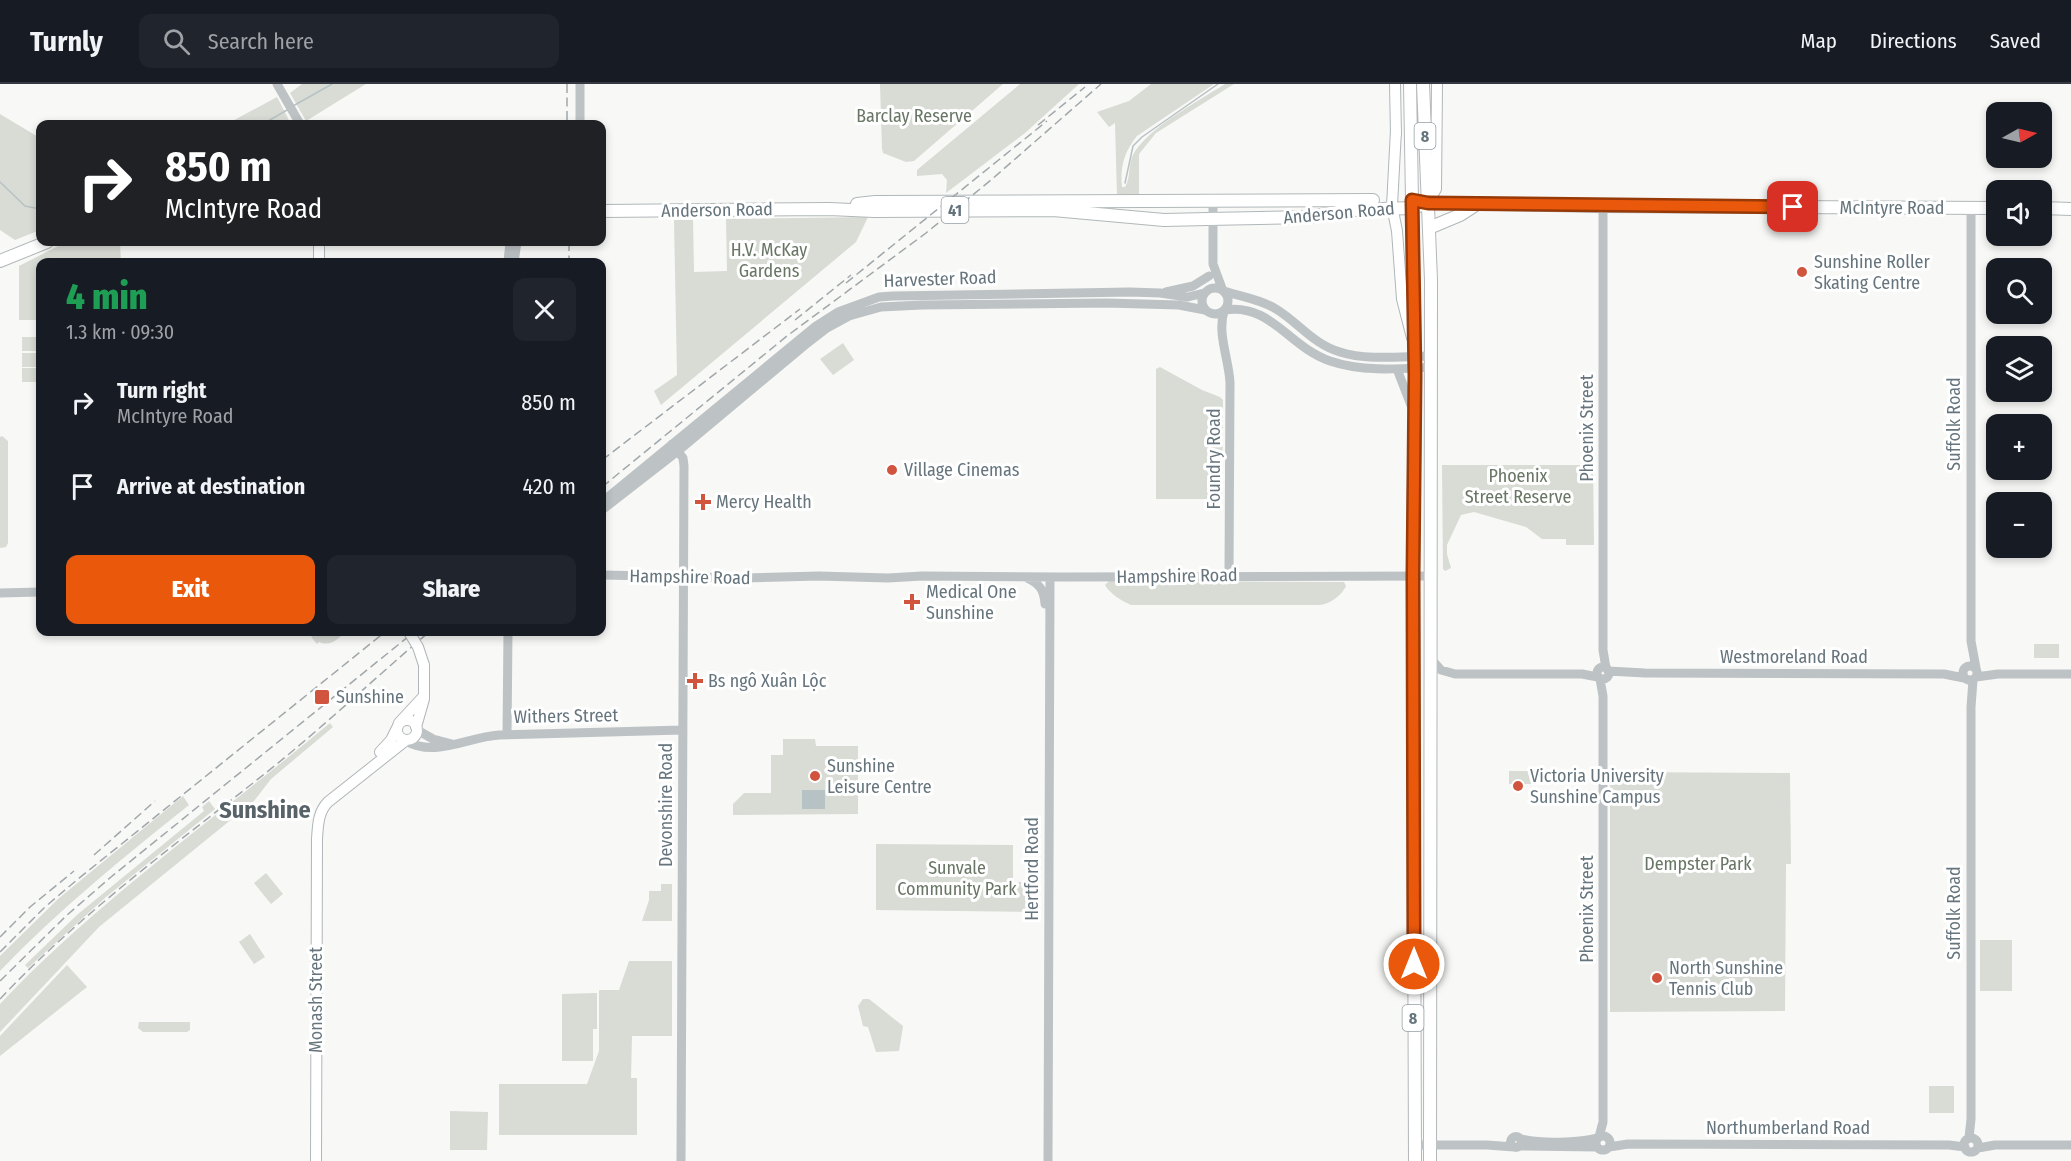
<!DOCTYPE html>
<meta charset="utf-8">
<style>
body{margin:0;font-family:"Fira Sans Condensed",sans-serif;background:#20242c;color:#f1f3f6;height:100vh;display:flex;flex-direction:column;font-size:22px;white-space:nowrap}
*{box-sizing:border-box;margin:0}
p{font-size:20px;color:#9ea1a6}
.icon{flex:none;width:33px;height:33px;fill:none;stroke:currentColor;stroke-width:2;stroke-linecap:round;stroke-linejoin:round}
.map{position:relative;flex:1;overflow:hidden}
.drawer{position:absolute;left:36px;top:174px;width:570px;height:378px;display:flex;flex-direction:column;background:#171b24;border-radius:12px;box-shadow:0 3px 9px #0003}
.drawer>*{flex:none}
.guide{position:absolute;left:36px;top:36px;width:570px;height:126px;border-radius:12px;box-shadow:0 3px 9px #0003;background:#202124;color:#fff;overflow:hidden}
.needle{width:39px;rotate:82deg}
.buttons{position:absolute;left:1986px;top:18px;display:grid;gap:12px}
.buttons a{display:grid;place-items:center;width:66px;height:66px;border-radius:12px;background:#171b24;box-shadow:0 3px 9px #0003;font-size:30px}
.pin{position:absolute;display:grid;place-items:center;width:51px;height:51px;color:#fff;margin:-26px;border-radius:12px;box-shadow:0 3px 9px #0006}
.me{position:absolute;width:66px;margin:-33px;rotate:0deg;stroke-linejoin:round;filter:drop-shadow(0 0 4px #0008)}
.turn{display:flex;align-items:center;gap:21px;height:126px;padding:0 30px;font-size:27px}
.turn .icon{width:78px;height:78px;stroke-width:2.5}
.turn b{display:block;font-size:42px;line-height:51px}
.round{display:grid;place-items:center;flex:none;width:63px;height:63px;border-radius:12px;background:#20242c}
.headline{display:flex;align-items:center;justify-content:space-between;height:102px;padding:0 30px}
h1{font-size:36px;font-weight:800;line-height:45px;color:#1e9e55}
.cta{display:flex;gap:12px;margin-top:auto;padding:12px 30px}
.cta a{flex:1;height:69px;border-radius:12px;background:#ea580c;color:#fff;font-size:24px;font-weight:800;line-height:69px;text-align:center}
.cta a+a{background:#20242c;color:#f1f3f6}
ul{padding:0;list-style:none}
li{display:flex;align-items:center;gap:18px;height:84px;padding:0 30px}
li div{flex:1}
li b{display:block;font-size:22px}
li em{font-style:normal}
header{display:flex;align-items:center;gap:36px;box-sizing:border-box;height:84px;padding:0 30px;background:#171b24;border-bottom:2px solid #363941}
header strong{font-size:28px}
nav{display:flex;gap:33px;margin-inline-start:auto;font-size:21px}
.search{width:420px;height:54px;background:#20242c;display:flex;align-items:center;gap:15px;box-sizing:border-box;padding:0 21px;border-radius:12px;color:#9ea1a6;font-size:22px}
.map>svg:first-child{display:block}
.green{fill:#d8dcd5}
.water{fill:#b7c2c5}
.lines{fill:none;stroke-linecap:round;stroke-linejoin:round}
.stream{stroke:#b7c2c5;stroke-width:1.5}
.secondary-casing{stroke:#b0b6ba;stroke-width:12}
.primary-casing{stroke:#b1b7b9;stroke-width:14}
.trunk-casing{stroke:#b3b7ba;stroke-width:14}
.tertiary{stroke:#bdc2c5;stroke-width:9}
.secondary{stroke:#fff;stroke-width:10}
.primary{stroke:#fff;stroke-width:12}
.trunk{stroke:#fff;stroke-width:12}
.rail{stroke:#a0a7ab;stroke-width:1.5;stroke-dasharray:9 4.5;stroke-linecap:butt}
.secondary-bridge-casing{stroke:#b0b6ba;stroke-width:12;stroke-linecap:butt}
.secondary-bridge{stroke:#fff;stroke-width:10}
.route-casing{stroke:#983908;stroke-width:15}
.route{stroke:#ea580c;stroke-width:10}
.poi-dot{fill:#d0543e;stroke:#fff;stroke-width:2}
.labels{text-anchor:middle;stroke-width:6;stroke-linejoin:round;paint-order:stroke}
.shield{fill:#fff;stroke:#949ea4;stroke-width:1.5}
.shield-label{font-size:16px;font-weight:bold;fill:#66757d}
.park-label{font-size:18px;fill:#697665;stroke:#fff}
.street-label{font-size:18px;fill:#66757d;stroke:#fff}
.poi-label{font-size:18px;fill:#66757d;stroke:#fff;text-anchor:start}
.district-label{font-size:24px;font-weight:bold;fill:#576369;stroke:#fff}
</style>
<header>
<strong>Turnly</strong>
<div class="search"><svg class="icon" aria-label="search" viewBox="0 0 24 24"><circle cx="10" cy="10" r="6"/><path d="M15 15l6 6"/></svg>Search here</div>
<nav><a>Map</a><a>Directions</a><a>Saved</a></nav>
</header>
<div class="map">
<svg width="2071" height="1077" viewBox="0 0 2071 1077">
<rect width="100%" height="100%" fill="#f8f8f6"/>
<path class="green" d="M 302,0 L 366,0 L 306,37 L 290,9 Z
M 880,0 L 1003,0 L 914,77 L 906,78 L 883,69 L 882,65 Z
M 1020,0 L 1079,0 L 1025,49 L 946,109 L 947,96 L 942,90 L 917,92 L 917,86 Z
M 1151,0 L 1214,0 L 1137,52 C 1124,68 1120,83 1122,103 L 1125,103 C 1131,93 1128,81 1133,71 C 1146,45 1200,16 1225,0 L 1234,0 L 1156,49 L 1139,70 L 1139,111 L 1117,112 L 1115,39 L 1109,43 L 1097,28 L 1129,17 Z
M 277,13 L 291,40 L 227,40 Z
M 0,30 L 40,54 L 40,146 L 15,156 L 0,146 Z
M 868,133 L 856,158 L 661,321 L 654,307 L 677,291 L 674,136 L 693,136 L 694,188 L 727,187 L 726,135 Z
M 66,158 L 120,158 L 121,178 L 40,178 L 40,236 L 19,236 L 19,182 Z
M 22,253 L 40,253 L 40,267 L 22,267 Z
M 843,259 L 854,276 L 833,291 L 820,275 Z
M 22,269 L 40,269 L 40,283 L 22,283 Z
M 1160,283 L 1202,306 L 1220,313 L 1223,316 L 1222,415 L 1156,415 L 1156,285 Z
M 22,284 L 40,284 L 40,298 L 22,298 Z
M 2,352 L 8,357 L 8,459 L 6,463 L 0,464 L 0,353 Z
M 1442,381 L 1593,381 L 1594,461 L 1566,461 L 1566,455 L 1542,455 L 1526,443 L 1474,428 L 1461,431 L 1447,461 L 1447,470 L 1451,484 L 1445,487 L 1443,485 Z
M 1109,497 L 1344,498 L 1346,502 C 1342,511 1330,520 1320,521 L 1131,521 C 1122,517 1110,510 1105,501 Z
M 310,548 L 345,548 C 338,555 331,563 319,558 L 317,560 L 312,554 Z
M 2034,560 L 2059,560 L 2059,574 L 2034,574 Z
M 330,639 L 333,643 L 271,695 L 254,717 L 99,843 L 0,948 L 0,920 C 98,816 220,731 330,639 Z
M 783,655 L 815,655 L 816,662 L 858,662 L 858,730 L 733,731 L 733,720 L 744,709 L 771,709 L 771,671 L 783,671 Z
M 1509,687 L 1531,687 L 1531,700 L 1509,700 Z
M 1616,688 L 1790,689 L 1791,780 L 1786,780 L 1785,927 L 1610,928 L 1610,696 Z
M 183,712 L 189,721 C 124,773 58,826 0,887 L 0,872 L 58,815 Z
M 209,717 L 215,725 L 106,813 L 28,884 L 25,881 L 78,830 L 204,727 L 202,723 Z
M 876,760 L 1013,761 L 1013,798 L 1039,798 L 1039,828 L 876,826 Z
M 266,789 L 283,810 L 271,820 L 254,799 Z
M 661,800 L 672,800 L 672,837 L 642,837 L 649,816 L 649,807 L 661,807 Z
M 250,850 L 265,873 L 254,880 L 239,858 Z
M 1980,856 L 2012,856 L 2012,907 L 1980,907 Z
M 629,877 L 672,877 L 672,952 L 632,952 L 631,994 L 637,994 L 637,1051 L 499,1051 L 499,1000 L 587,1000 L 599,967 L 599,906 L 619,906 Z
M 67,881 L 87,903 L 0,972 L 0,952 Z
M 597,909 L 597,945 L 593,945 L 593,977 L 562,977 L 562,910 Z
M 863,915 L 869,915 L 903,942 L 899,967 L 876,968 L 868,943 L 863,942 L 858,922 Z
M 139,938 L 190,938 L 190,946 L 187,948 L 143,948 L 138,944 Z
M 1929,1002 L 1954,1002 L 1954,1029 L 1929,1029 Z
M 450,1027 L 488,1028 L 487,1066 L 450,1066 Z"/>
<path class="water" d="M 802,706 L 825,706 L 825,725 L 802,725 Z"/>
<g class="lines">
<path class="stream" d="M 293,22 L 332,0
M 263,40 L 287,26
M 0,98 L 25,122 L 40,125
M 1125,99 L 1133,62 L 1142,53 L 1218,0"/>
<g class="secondary-casing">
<path id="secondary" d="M 1395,0 L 1396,51
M 1396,46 L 1392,122 L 1397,147 L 1402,215 L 1412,254
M 1428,119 L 1436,105 L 1437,0
M 319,178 L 319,158
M397 646a10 10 0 1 1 20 0a10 10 0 1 1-20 0Z
M 399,639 L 423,613
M 416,643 L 424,615 L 424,581
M 380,668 L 391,656 L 397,644
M 316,1077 L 317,755 C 318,741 318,728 328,718 L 405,657"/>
</g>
<g class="primary-casing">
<path id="primary" d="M 857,120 L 875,118 L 1373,116
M 2042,124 L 2071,125
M 602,127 L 829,125 L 874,127 L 1053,126 L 1164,136 L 1208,135 L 1309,133 L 1352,126 L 1412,124 L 1428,119 L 1441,119 L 1603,122 L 1996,124
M 1429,144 L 1460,131 L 1477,120
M 0,177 L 47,158"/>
</g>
<g class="trunk-casing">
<path id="trunk" d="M 1410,0 L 1415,291 L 1413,492 L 1415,1077
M 1423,0 L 1431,196 L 1430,1077"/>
</g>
<path class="tertiary" d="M 277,0 L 300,40
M 580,0 L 580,40
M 1213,118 L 1213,180 L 1223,207
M 1603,122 L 1603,566 L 1606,584
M 1971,124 L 1971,557 L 1976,584
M 508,178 L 510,158
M 514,178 L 517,158
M1202 217a13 13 0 1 1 26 0a13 13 0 1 1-26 0Z
M 1224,207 C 1241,213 1260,215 1276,225 C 1299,239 1313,260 1340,268 C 1368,277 1403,272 1432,272
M 1166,208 L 1193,202 L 1209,192
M 1225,226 C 1271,219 1289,263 1330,277 C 1362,288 1398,285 1432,283
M 1224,227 C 1217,250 1229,275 1230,299 L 1229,491
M 1397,285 L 1412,324
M 672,360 L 683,374 L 684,382 L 681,1077
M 602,418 L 816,242 L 838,228 L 879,213 L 893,212 L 1130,208 L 1160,209 L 1188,213 L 1204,209
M 602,426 L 678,367 L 805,261 L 827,244 L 849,232 L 881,223 L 922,221 L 1107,219 L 1179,221 L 1205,226
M 602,491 L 745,494 L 819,492 L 888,494 L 922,492 L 1063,493 L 1431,492
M 1027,494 C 1040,500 1044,506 1045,520
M 0,509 L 40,508
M 1432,576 L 1441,586 L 1455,590 L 1582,590 L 1598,593
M1963 589a7 7 0 1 1 14 0a7 7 0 1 1-14 0Z
M1597 589a6 6 0 1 1 12 0a6 6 0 1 1-12 0Z
M 1608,587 L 1645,589 L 1944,590 L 1964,594
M 1976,593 L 1998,590 L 2071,590
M 417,646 L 433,655 L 452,660
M 507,650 L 508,548
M 406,657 C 435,674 467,653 499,651 L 682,646
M1596 1059a7 7 0 1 1 14 0a7 7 0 1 1-14 0Z
M1510.5 1058a5.5 5.5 0 1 1 11 0a5.5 5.5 0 1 1-11 0Z
M 1599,1053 L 1603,1038 L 1603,612 L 1600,595
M 1969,1054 L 1971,1035 L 1971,623 L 1973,596
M1964 1061a7 7 0 1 1 14 0a7 7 0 1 1-14 0Z
M 1521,1055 C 1542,1060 1577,1059 1598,1054
M 1413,1061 L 1487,1061 L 1514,1063
M 1519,1062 L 1597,1063
M 1609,1063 L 1628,1060 L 1949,1061 L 1965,1063
M 1978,1064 L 1995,1061 L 2071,1061
M 1048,1077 L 1050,493"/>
<use href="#secondary" class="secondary"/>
<use href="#primary" class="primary"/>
<use href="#trunk" class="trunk"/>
<path class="rail" d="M 567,0 L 567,40
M 1038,41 L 1085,3
M 569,158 L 569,178
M 846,199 L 1047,37
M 795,236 L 851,191
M 602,376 L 800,225
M 602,403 L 787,252 L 926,149 L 991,96 L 1101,0
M 94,771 L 155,717
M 0,853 L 30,823 L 74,787
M 0,868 L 45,823 L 78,795 L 385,548
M 0,897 L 66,832 L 111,793 L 414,548
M 0,915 C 80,830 176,760 267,688 C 323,643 375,594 429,548"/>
<g class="secondary-bridge-casing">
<path id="secondary-bridge" d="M 409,548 L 418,563 L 424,581"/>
</g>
<use href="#secondary-bridge" class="secondary-bridge"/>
</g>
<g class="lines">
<g class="route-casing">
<path id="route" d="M 1414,880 L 1413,492 L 1415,291 L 1412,116 L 1428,119 L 1793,123"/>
</g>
<use href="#route" class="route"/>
</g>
<g class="poi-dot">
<circle cx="1802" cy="188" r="6"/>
<circle cx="892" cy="386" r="6"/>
<path d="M700 409h6v6h6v6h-6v6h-6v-6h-6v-6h6z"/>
<path d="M909 509h6v6h6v6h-6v6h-6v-6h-6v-6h6z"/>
<path d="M692 588h6v6h6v6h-6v6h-6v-6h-6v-6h6z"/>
<rect x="314" y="605" width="16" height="16" rx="3"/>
<circle cx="815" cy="692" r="6"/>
<circle cx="1518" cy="702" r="6"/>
<circle cx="1657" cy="894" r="6"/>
</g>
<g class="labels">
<g class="shield">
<rect x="1414.5" y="39" width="21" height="26" rx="4.5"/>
<rect x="941.5" y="113" width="27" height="26" rx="4.5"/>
<rect x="1402.5" y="921" width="21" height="26" rx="4.5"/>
</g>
<g class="shield-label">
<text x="1425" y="58">8</text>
<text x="955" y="132">41</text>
<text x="1413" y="940">8</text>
</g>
<g class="park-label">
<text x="914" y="38">Barclay Reserve</text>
<text x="769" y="172">H.V. McKay<tspan x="769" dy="21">Gardens</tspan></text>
<text x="1518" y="398">Phoenix<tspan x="1518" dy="21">Street Reserve</tspan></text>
<text x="1698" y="786">Dempster Park</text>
<text x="957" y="790">Sunvale<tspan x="957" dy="21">Community Park</tspan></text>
</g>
<g class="street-label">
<text x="1892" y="130">McIntyre Road</text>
<text transform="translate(717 126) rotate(-1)" y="6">Anderson Road</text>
<text transform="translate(1339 129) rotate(-5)" y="6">Anderson Road</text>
<text transform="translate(940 195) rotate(-2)" y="6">Harvester Road</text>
<text transform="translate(1954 340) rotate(-90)" y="6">Suffolk Road</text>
<text transform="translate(1587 344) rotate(-90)" y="6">Phoenix Street</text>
<text transform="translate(1214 375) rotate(-90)" y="6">Foundry Road</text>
<text transform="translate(1177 492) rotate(-1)" y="6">Hampshire Road</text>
<text transform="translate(690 493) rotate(1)" y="6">Hampshire Road</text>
<text x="1794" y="579">Westmoreland Road</text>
<text transform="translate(566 632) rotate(-1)" y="6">Withers Street</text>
<text transform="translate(666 721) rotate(-90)" y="6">Devonshire Road</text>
<text transform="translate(1032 785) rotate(-90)" y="6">Hertford Road</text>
<text transform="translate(1587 825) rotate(-90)" y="6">Phoenix Street</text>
<text transform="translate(1954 829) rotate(-90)" y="6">Suffolk Road</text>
<text transform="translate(316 916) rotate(-90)" y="6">Monash Street</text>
<text x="1788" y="1050">Northumberland Road</text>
</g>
<g class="poi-label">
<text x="1814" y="184">Sunshine Roller<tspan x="1814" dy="21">Skating Centre</tspan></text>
<text x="904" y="392">Village Cinemas</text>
<text x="716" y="424">Mercy Health</text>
<text x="926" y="514">Medical One<tspan x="926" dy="21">Sunshine</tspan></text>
<text x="708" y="603">Bs ngô Xuân Lộc</text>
<text x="336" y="619">Sunshine</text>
<text x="827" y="688">Sunshine<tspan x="827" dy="21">Leisure Centre</tspan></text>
<text x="1530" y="698">Victoria University<tspan x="1530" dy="21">Sunshine Campus</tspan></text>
<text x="1669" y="890">North Sunshine<tspan x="1669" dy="21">Tennis Club</tspan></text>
</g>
<g class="district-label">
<text x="265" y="734">Sunshine</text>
</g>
</g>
</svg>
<div class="buttons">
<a><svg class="needle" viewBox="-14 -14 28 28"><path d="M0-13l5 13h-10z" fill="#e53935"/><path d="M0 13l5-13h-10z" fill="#9ea1a6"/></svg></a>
<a><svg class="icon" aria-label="sound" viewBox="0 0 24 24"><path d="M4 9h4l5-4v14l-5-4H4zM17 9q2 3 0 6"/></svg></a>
<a><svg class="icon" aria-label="search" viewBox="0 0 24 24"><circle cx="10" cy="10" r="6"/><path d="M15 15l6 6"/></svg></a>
<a><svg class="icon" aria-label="layers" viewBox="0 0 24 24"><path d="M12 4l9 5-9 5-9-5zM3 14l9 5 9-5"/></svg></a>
<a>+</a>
<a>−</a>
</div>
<div class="pin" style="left:1793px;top:123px;background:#d93025"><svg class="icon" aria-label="arrive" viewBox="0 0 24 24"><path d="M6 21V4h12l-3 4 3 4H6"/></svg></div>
<svg class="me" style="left:1414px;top:880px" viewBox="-20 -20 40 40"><circle r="17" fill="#ea580c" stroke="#fff" stroke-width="3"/><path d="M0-11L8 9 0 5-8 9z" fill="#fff"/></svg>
<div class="guide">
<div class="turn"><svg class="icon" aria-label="right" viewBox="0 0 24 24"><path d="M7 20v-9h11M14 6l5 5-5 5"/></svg><div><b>850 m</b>McIntyre Road</div></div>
</div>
<section class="drawer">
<div class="headline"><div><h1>4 min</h1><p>1.3 km · 09:30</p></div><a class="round"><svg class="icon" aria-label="close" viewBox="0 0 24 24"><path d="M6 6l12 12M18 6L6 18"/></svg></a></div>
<ul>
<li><svg class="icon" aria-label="right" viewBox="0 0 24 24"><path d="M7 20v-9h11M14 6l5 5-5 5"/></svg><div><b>Turn right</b><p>McIntyre Road</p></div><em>850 m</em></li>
<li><svg class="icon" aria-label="arrive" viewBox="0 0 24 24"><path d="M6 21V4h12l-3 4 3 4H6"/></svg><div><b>Arrive at destination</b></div><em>420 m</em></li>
</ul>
<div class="cta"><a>Exit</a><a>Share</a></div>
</section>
</div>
